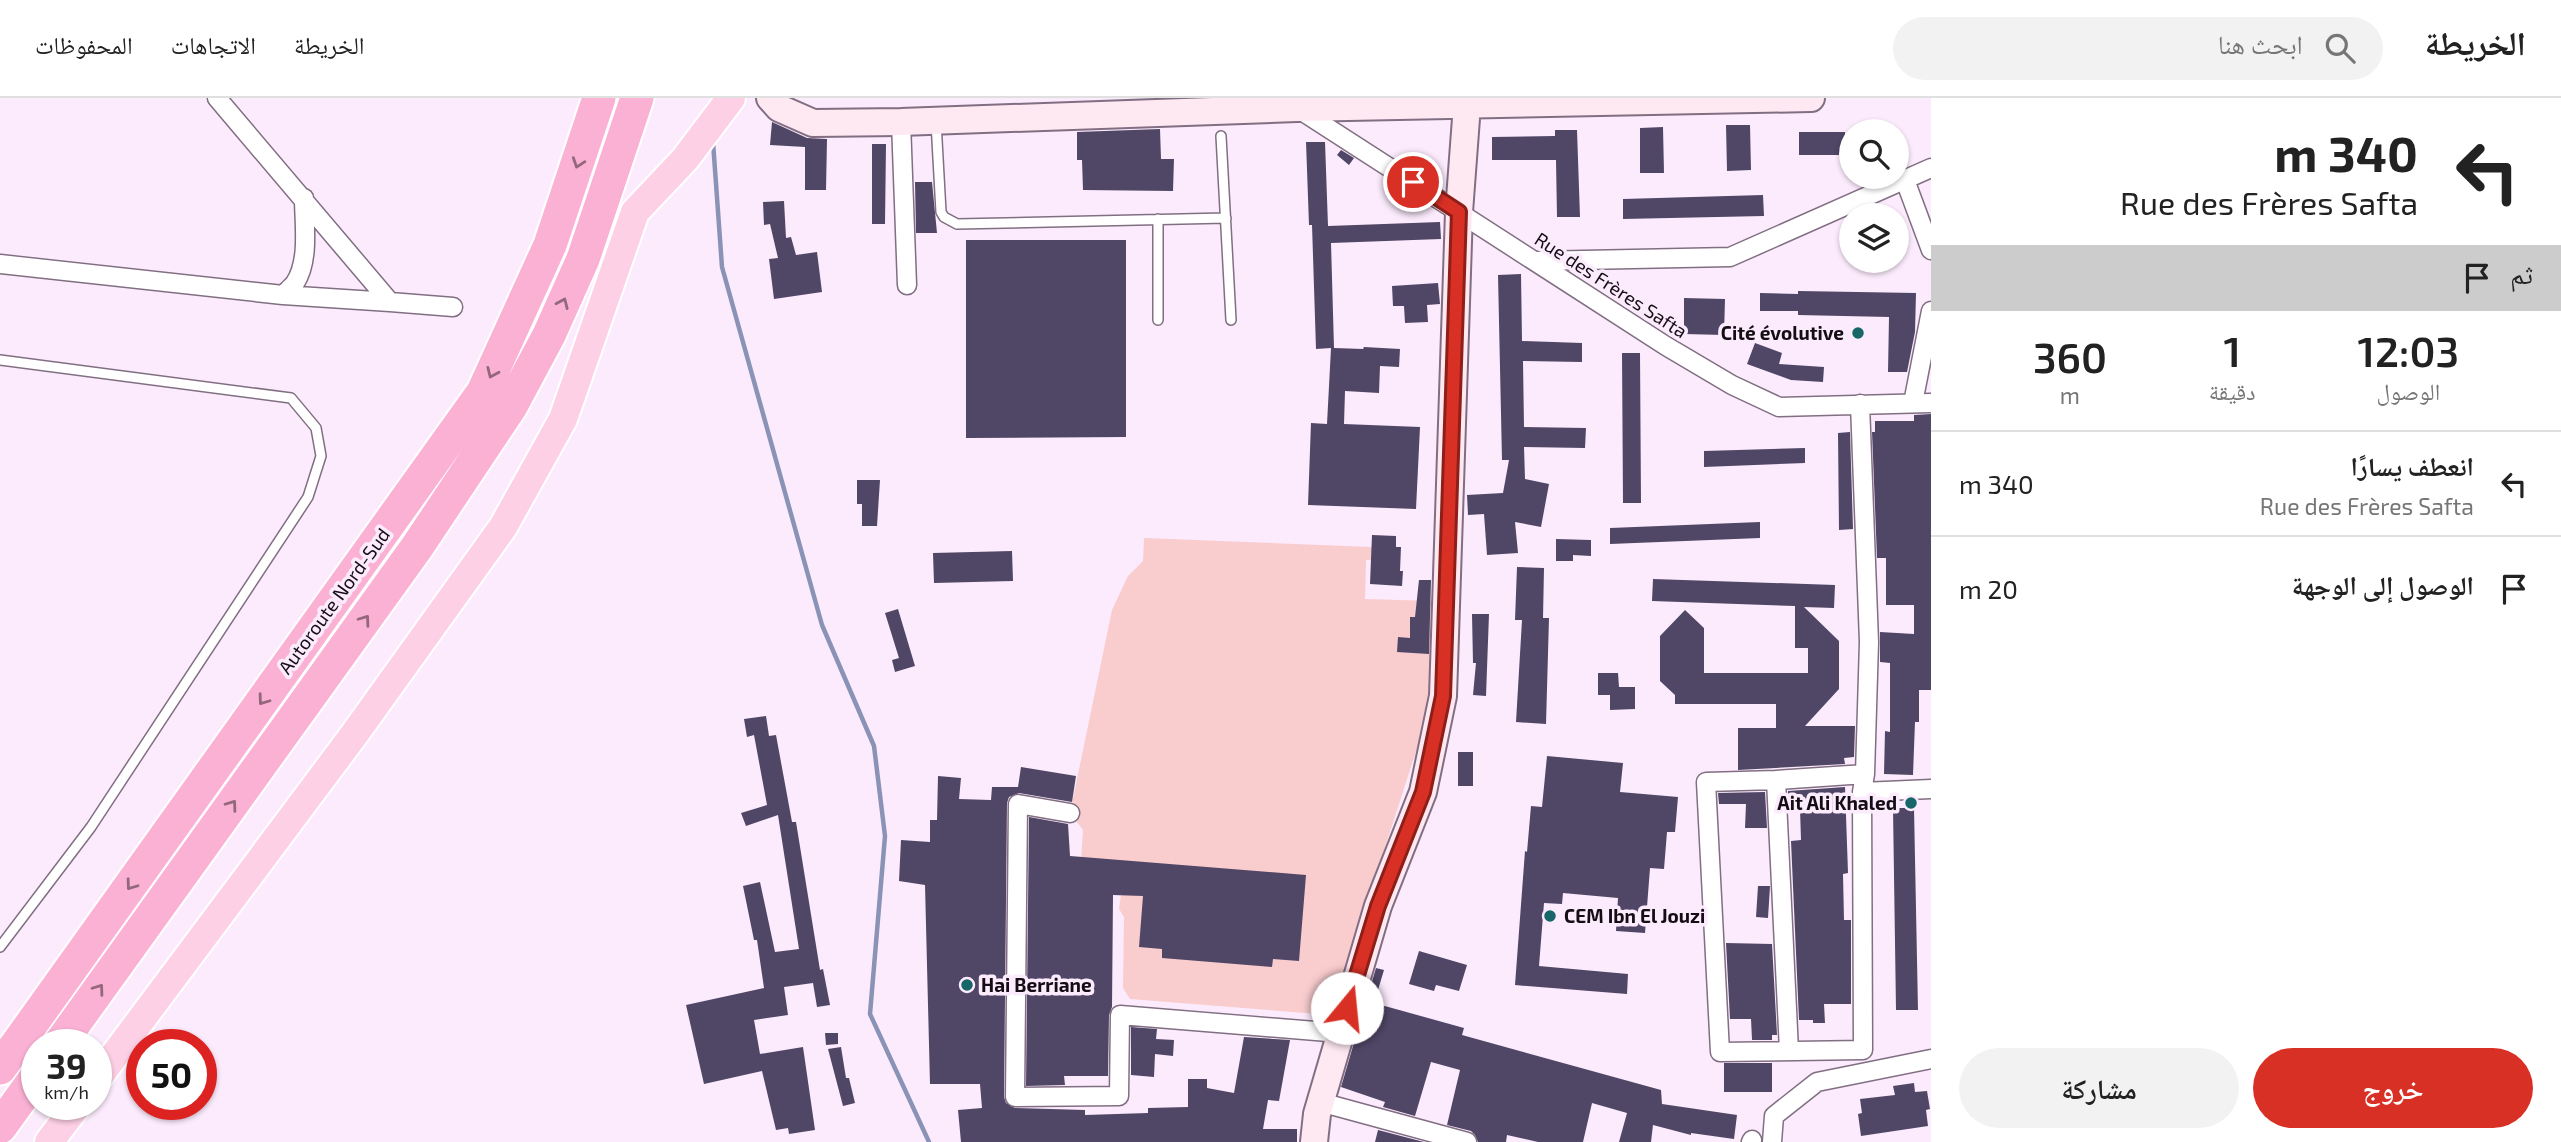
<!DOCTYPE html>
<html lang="ar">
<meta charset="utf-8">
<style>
body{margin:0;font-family:"Exo 2","Noto Naskh Arabic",sans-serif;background:#f2f2f2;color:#222;direction:rtl;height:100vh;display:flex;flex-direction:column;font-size:26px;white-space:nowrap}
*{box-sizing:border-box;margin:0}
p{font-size:23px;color:#767676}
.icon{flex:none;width:38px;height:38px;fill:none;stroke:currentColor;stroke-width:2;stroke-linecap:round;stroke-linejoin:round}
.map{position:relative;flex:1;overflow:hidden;direction:ltr}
.drawer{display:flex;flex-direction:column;background:#fff;width:630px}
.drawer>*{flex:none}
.top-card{background:#fff;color:#222;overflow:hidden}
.fabs{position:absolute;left:1839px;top:21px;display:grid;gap:14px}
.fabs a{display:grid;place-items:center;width:70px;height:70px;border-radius:50%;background:#fff;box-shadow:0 2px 5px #0004;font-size:35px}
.speed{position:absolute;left:21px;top:931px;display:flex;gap:14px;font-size:35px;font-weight:700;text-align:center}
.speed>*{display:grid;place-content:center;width:91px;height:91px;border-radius:50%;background:#fff;box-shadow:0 2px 5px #0004;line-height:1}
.speed small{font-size:18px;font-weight:400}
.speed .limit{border:10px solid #d22;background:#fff;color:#111}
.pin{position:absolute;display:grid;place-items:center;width:60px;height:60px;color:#fff;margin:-30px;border:4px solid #fff;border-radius:50%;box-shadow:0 2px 7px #0007}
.me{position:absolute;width:77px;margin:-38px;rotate:17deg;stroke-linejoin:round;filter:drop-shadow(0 0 5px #0008)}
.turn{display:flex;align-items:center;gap:24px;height:147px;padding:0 28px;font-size:32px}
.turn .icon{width:91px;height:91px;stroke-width:2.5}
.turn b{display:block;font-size:49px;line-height:60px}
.then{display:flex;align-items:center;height:66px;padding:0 28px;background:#0003;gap:14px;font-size:26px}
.eta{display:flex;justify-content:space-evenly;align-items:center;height:119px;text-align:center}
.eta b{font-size:42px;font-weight:600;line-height:49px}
.primary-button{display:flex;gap:14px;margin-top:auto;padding:14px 28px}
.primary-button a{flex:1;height:80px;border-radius:42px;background:#d93025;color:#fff;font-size:28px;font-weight:600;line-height:80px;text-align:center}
.primary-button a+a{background:#f2f2f2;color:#222}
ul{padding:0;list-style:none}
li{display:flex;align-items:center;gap:21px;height:105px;padding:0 28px;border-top:2px solid #e0e0e0}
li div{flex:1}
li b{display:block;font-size:26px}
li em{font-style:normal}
header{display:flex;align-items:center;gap:42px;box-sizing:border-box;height:98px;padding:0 35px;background:#fff;border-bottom:2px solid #e0e0e0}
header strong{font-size:33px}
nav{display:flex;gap:38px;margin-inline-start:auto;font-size:24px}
.search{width:490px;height:63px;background:#f2f2f2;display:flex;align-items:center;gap:18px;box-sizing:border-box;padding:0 24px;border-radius:38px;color:#767676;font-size:26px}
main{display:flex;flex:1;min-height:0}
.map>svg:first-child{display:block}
.green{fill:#f9ccce}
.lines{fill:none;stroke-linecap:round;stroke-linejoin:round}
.stream{stroke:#8a93b6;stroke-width:4.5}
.building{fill:#504666}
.lane-casing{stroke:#816e82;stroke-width:12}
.street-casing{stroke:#816e82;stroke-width:21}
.secondary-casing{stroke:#816e82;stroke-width:30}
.primary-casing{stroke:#fff;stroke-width:32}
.highway-casing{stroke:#fff;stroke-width:37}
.lane{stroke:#fff;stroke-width:9}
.street{stroke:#fff;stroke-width:18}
.secondary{stroke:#fee8f2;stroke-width:26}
.primary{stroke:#fdd0e5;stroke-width:28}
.highway{stroke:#fbb1d4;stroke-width:33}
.oneway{stroke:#93677e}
.route-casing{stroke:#8d1f18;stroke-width:18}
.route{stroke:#d93025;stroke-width:12}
.poi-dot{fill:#176668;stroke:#fcebfd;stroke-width:2.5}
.labels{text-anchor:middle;stroke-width:7;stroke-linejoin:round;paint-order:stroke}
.street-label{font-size:19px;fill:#140d14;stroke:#fcebfd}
.poi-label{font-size:19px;font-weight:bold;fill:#140d14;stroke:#fcebfd;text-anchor:end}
</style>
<header>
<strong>الخريطة</strong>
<div class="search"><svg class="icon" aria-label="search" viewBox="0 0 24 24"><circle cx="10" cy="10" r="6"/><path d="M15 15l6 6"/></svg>ابحث هنا</div>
<nav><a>الخريطة</a><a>الاتجاهات</a><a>المحفوظات</a></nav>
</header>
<main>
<section class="drawer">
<div class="top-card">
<div class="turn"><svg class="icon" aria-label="left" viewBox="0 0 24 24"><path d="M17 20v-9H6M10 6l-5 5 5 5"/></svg><div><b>340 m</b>Rue des Frères Safta</div></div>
<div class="then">ثم<svg class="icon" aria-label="arrive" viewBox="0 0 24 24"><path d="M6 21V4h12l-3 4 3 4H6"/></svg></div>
</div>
<div class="eta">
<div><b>12:03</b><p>الوصول</p></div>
<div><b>1</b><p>دقيقة</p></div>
<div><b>360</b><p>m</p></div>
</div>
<ul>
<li><svg class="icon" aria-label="left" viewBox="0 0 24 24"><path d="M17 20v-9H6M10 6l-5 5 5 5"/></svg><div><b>انعطف يسارًا</b><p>Rue des Frères Safta</p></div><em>340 m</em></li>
<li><svg class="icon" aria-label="arrive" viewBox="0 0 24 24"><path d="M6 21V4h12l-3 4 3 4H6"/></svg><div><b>الوصول إلى الوجهة</b></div><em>20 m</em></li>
</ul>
<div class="primary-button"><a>خروج</a><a>مشاركة</a></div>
</section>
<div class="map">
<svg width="1931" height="1044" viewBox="0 0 1931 1044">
<rect width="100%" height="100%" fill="#fcebfd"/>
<path class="green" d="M 1144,440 L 1396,450 L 1393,463 L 1366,462 L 1365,501 L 1433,503 L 1428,616 L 1331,917 L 1130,901 L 1123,890 L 1124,819 L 1119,811 L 1121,796 L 1079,795 L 1083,732 L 1070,715 L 1112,512 L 1128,478 L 1143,463 Z"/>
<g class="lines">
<path class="stream" d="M 713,44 L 722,169 L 822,527 L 874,648 L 885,738 L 870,916 L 929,1044"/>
</g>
<path class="building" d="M 772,24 L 807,40 L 827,41 L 826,92 L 805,92 L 805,49 L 770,47 Z
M 1726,27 L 1750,27 L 1751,72 L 1727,73 Z
M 1663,29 L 1664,75 L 1640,75 L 1640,30 Z
M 1160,31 L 1161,61 L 1174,61 L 1173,93 L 1083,92 L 1082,62 L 1077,62 L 1077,34 Z
M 1555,32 L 1577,32 L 1580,119 L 1557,119 L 1556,62 L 1492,62 L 1492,39 L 1555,38 Z
M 1799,34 L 1845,34 L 1845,57 L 1799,57 Z
M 1306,44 L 1325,44 L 1328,128 L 1440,124 L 1441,141 L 1331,145 L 1334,250 L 1363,251 L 1364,249 L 1400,251 L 1399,269 L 1380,268 L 1379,295 L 1345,293 L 1344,326 L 1420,329 L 1416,411 L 1308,407 L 1311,325 L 1327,326 L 1331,250 L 1316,251 L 1312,127 L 1309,127 Z
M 872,46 L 886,46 L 885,126 L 872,126 Z
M 1341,52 L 1354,60 L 1349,67 L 1337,57 Z
M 915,84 L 932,84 L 937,135 L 916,135 Z
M 1763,97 L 1764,118 L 1623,121 L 1623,101 Z
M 784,103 L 786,140 L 791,139 L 796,157 L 817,154 L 822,194 L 774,201 L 769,161 L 778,160 L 770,126 L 764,127 L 763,104 Z
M 966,142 L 1126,142 L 1126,339 L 966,340 Z
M 1521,176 L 1522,243 L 1582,245 L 1582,264 L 1523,263 L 1524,329 L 1586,330 L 1585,350 L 1524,349 L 1525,381 L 1549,386 L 1541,429 L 1515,424 L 1518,455 L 1487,457 L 1484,416 L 1468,417 L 1467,397 L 1503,395 L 1509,362 L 1502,362 L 1498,177 Z
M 1438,185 L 1440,206 L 1427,207 L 1428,224 L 1405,225 L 1404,208 L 1393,208 L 1392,188 Z
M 1798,193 L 1916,195 L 1915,234 L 1907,274 L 1888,274 L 1889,219 L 1798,217 L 1798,213 L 1760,213 L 1760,195 L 1798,196 Z
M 1684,200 L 1725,201 L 1724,237 L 1684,236 Z
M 1755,245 L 1782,255 L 1779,266 L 1824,269 L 1823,284 L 1791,282 L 1747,266 Z
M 1622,255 L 1640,255 L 1641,405 L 1623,405 Z
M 1931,316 L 1931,592 L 1919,592 L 1919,624 L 1915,624 L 1913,677 L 1884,676 L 1885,633 L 1890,634 L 1890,565 L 1880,564 L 1880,534 L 1914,536 L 1914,507 L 1886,507 L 1886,460 L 1877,460 L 1872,334 L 1875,334 L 1875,323 L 1914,323 L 1914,317 Z
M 1850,334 L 1853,431 L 1839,432 L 1838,335 Z
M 1805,350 L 1805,365 L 1704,369 L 1704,353 Z
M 857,382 L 880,382 L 877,428 L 862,428 L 862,406 L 857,406 Z
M 1760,424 L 1760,440 L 1610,446 L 1610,430 Z
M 1372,437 L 1396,438 L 1396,449 L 1401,449 L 1400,473 L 1403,473 L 1402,488 L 1370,486 Z
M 1556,441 L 1591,442 L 1591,458 L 1573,457 L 1573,463 L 1556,463 Z
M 1012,453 L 1013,483 L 934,485 L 933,455 Z
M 1517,469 L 1544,470 L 1543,520 L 1549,520 L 1546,626 L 1516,624 L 1522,522 L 1515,522 Z
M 1653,481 L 1835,487 L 1834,510 L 1804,509 L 1839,543 L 1839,591 L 1805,628 L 1855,628 L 1854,659 L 1844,660 L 1845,666 L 1738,672 L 1738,630 L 1776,630 L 1776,606 L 1675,606 L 1675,597 L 1660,583 L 1660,538 L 1685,512 L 1704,530 L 1704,575 L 1808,575 L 1808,550 L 1795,550 L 1795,508 L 1652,503 Z
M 1419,482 L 1431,482 L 1429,556 L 1397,554 L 1398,539 L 1410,540 L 1410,519 L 1415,519 Z
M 898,511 L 915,568 L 895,574 L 892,562 L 899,560 L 885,515 Z
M 1472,516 L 1489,516 L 1486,598 L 1473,597 L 1476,565 L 1473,565 Z
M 1598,575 L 1618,575 L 1619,589 L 1635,589 L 1635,611 L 1610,612 L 1610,597 L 1598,597 Z
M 766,618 L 769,638 L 776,637 L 792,724 L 796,724 L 820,872 L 823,871 L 830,907 L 817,909 L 813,885 L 784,889 L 788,917 L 754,922 L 760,956 L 803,949 L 815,1032 L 789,1036 L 788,1030 L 776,1032 L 762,973 L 704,986 L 686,907 L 764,890 L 757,842 L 754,842 L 743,788 L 760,784 L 775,854 L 799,851 L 778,717 L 746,728 L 741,715 L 767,707 L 754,637 L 747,639 L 744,621 Z
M 1458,654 L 1473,654 L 1473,688 L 1458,688 Z
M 1547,658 L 1623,665 L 1620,694 L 1678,699 L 1675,734 L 1667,734 L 1664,771 L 1650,770 L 1645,835 L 1616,833 L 1618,800 L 1563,795 L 1562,806 L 1544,805 L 1539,868 L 1628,876 L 1627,896 L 1515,887 L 1525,753 L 1527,754 L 1531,708 L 1542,709 Z
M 1021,669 L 1076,678 L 1072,704 L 1019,695 L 1009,699 L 1007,705 L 1004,999 L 1006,1005 L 1015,1010 L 1085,1012 L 1085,1017 L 1148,1015 L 1148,1010 L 1188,1009 L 1188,981 L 1207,981 L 1207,990 L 1234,995 L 1244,939 L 1290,942 L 1279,1003 L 1268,1002 L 1263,1031 L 1297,1031 L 1297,1044 L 961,1044 L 958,1012 L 982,1010 L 980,986 L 930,986 L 925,787 L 899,783 L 901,742 L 930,744 L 930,722 L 937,722 L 938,678 L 961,680 L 959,701 L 991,702 L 992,689 L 1018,689 Z
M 1845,689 L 1848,775 L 1843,776 L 1844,822 L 1851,822 L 1851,906 L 1824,906 L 1825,925 L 1813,925 L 1813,922 L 1799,922 L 1791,743 L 1801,742 L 1800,711 L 1789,711 L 1788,693 Z
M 1765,694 L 1767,730 L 1745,730 L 1746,706 L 1719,706 L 1718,695 Z
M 1893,710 L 1914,710 L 1918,912 L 1896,912 Z
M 1029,719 L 1068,726 L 1070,758 L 1306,777 L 1299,863 L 1273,861 L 1272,869 L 1162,860 L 1162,851 L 1139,849 L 1143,798 L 1113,797 L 1112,909 L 1109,917 L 1108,978 L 1064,978 L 1065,987 L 1026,988 Z
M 1758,788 L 1770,788 L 1768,820 L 1756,819 Z
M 1726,845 L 1772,846 L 1777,937 L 1772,937 L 1772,942 L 1752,942 L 1751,921 L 1730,921 Z
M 1419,853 L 1467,867 L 1459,893 L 1436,887 L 1434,893 L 1409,886 Z
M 1376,870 L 1384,872 L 1374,905 L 1464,930 L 1462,937 L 1661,992 L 1662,1006 L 1737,1017 L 1734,1041 L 1691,1035 L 1691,1037 L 1653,1027 L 1651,1044 L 1619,1044 L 1627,1015 L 1592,1005 L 1583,1044 L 1538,1044 L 1507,1037 L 1506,1044 L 1478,1044 L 1475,1037 L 1471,1033 L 1447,1027 L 1460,972 L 1431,964 L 1415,1018 L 1383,1009 L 1385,1004 L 1341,989 Z
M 1316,891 L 1332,891 L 1332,907 L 1316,907 Z
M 1131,929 L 1157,931 L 1156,941 L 1174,942 L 1173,958 L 1155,956 L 1154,979 L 1131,977 Z
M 825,935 L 838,935 L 838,946 L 826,947 Z
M 841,949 L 846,980 L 849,980 L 855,1005 L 843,1008 L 828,951 Z
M 1724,965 L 1772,965 L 1772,994 L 1724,994 Z
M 1914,985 L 1915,994 L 1927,993 L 1930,1011 L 1926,1012 L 1928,1028 L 1861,1038 L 1858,1016 L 1862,1015 L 1860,1001 L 1895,997 L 1893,988 Z
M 1378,1032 L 1424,1044 L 1375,1044 Z"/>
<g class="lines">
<g class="lane-casing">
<path id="lane" d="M 936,24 L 941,114 L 944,119 L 957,126 L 1226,120
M 1221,38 L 1231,222
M 1158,222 L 1158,121
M 0,262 L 291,300 L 316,330 L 321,358 L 308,399 L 91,729 L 0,849"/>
</g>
<g class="street-casing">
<path id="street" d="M 1297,10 L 1666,248 L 1732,287 L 1779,309 L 1931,305
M 901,24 L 907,187
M 1905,82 L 1931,152
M 1535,163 L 1730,159 L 1931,70
M 0,166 L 283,197 L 390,204 L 217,0
M 283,197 C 287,193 292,189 295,185 C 310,162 304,125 304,100
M 390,204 L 453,209
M 1913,305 L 1931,213
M 1860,306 L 1869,544 L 1865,676 L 1862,694 L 1931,691
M 1776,682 L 1706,684 L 1720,954 L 1863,952 L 1862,694
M 1070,715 L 1018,706 L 1015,999 L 1119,998 L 1120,917 L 1340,935
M 1789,953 L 1776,682 L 1865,676
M 1320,1004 L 1467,1044
M 1751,1044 L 1752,1042
M 1772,1044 L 1774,1018 L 1817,984 L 1931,961"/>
</g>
<g class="secondary-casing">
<path id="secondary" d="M 770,0 L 779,10 L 813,25 L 901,24 L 1297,10 L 1811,0
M 1314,1044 L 1317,1016 L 1378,808 L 1423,694 L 1443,598 L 1459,114 L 1467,7"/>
</g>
<g class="primary-casing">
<path id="primary" d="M 96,982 L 353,638 L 503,429 L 563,321 L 635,114 L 685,61 L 731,0
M 49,1044 L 78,1006"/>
</g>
<g class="highway-casing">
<path id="highway" d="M 59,947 L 417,449 L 511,308 L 549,237 L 583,161 L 637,0
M 0,970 L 483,294 L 550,147 L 599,0
M 0,1029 L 37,978"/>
</g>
<use href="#lane" class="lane"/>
<use href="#street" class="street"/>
<use href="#secondary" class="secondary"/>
<use href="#primary" class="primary"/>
<use href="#highway" class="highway"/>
</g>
<defs><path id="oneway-chevron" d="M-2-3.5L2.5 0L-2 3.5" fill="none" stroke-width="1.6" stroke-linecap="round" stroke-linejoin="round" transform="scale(1.75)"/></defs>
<g class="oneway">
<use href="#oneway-chevron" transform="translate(578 65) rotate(109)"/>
<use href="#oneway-chevron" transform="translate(563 205) rotate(-66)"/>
<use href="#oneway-chevron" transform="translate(492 275) rotate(114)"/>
<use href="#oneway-chevron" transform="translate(365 522) rotate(-54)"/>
<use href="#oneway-chevron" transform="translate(263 602) rotate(126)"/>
<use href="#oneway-chevron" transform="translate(232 707) rotate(-54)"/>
<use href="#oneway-chevron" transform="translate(131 787) rotate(126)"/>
<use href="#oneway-chevron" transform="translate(99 891) rotate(-54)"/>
</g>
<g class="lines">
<g class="route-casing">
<path id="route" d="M 1347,910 L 1378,808 L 1423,694 L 1443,598 L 1459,114 L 1413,84"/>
</g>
<use href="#route" class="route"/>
</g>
<g class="poi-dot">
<circle cx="1858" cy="235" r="7"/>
<circle cx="1911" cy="705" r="7"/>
<circle cx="1550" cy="818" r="7"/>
<circle cx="967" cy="887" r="7"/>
</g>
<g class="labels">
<g class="street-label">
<text transform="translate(1611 187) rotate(33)" y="7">Rue des Frères Safta</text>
<text transform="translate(334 503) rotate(-54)" y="7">Autoroute Nord-Sud</text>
</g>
<g class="poi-label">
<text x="1844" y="242">Cité évolutive</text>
<text x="1897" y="712">Ait Ali Khaled</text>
<text x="1564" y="825" text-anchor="start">CEM Ibn El Jouzi</text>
<text x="981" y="894" text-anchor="start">Hai Berriane</text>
</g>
</g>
</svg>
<div class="fabs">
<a><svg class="icon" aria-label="search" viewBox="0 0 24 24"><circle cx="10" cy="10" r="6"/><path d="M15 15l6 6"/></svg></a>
<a><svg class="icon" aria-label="layers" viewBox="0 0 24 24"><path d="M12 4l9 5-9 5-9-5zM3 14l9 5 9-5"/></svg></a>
</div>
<div class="speed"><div>39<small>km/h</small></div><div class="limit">50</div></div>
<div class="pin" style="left:1413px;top:84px;background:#d93025"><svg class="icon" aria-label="arrive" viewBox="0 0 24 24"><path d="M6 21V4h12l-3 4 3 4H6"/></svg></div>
<svg class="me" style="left:1347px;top:910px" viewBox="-20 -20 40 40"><circle r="19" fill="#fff"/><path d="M0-13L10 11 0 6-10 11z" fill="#d93025"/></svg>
</div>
</main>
